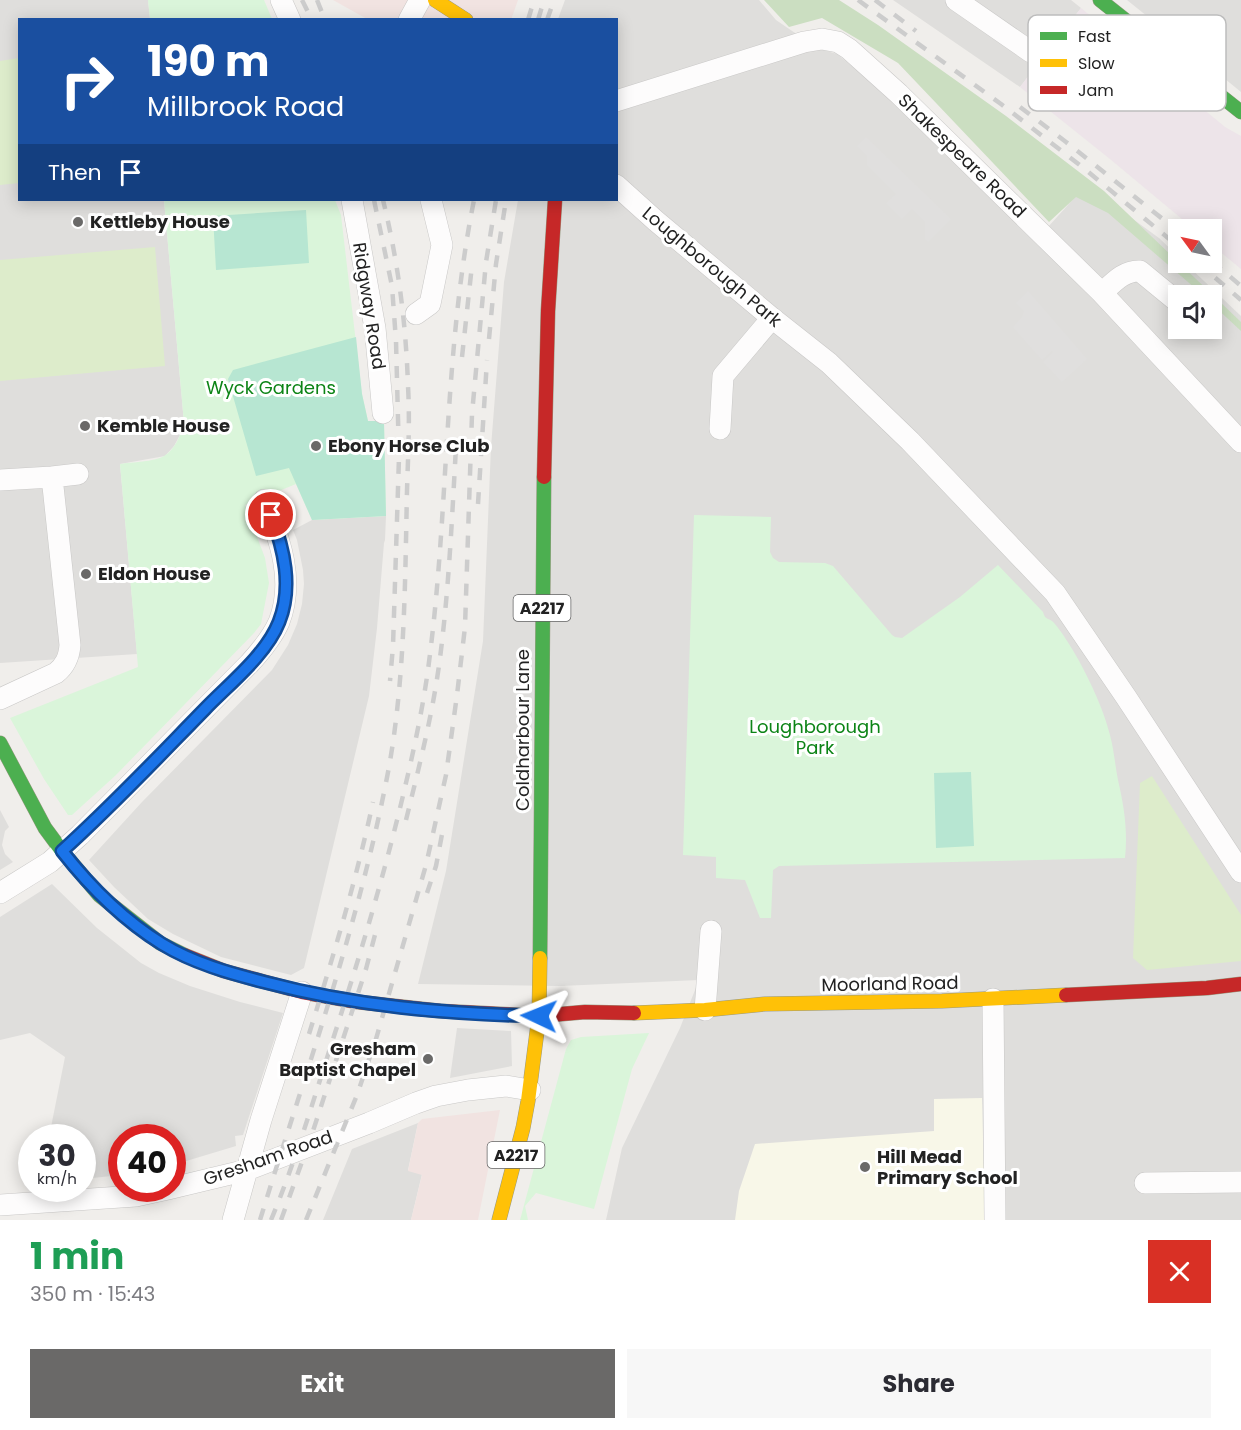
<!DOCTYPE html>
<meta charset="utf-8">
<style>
body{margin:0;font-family:Poppins,sans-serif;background:#f7f7f7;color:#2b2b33;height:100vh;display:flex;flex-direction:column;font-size:22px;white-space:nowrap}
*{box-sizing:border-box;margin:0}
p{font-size:20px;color:#7c7c81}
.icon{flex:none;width:33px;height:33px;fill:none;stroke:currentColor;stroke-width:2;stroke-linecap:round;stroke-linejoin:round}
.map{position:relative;height:1220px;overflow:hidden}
.panel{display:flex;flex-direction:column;background:#fff;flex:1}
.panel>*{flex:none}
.top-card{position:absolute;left:18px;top:18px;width:600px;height:183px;border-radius:0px;box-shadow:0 3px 15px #0003;background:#1a4fa0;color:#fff;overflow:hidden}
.needle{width:39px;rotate:303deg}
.buttons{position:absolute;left:1168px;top:219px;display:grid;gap:12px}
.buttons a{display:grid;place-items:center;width:54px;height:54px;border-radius:0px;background:#fff;box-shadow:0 3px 15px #0003;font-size:30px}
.speed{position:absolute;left:18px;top:1124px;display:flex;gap:12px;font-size:30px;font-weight:700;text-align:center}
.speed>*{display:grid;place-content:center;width:78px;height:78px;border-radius:50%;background:#fff;box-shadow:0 3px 15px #0003;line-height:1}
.speed small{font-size:15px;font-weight:400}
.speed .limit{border:9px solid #d22;background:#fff;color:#111}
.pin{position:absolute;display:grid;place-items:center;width:51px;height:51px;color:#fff;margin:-26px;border:3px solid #fff;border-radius:50%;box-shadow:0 2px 6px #0007}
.me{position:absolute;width:66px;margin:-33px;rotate:272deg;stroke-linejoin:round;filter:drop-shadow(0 0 4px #0008)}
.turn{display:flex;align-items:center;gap:21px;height:126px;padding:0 30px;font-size:27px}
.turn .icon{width:78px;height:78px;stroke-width:2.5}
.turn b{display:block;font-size:42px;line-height:51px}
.then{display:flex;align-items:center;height:57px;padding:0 30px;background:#0003;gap:12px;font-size:22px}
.round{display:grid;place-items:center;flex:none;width:63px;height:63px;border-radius:0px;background:#f7f7f7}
.overview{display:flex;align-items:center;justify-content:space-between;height:102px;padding:0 30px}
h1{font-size:36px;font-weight:700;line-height:45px;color:#1e9e55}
.button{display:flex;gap:12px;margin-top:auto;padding:12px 30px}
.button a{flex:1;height:69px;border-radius:0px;background:#6a6968;color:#fff;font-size:24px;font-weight:700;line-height:69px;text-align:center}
.button a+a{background:#f7f7f7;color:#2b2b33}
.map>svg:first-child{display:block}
.residential{fill:#dfdedc;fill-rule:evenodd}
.commercial{fill:#f1e3e1}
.industrial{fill:#ede4e9}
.education{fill:#f8f7e8}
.grass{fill:#ddeccb}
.forest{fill:#cbdec1}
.park{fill:#daf5da}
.pitch{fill:#b7e6d2}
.parking{fill:#e0dfde}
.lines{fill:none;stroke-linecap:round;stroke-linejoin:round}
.street-casing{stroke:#c9c8c7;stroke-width:22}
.fast-casing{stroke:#999a82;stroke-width:15}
.slow-casing{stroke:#999a82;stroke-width:15}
.jam-casing{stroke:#999a82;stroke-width:15}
.street{stroke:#fdfcfc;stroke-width:21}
.fast{stroke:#4caf50;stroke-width:14}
.slow{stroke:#ffc107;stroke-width:14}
.jam{stroke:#c62828;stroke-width:14}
.rail{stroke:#ccc;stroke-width:4.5;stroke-dasharray:12 12;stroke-linecap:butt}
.route-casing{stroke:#114b97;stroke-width:15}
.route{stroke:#1a73e8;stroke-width:10}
.poi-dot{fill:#6a6968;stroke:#fff;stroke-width:2}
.labels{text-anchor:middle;stroke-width:6;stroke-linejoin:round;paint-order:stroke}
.shield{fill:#fff;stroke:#646464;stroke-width:1.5}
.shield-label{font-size:16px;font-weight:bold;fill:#222}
.street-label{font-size:18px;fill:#222;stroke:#fff}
.poi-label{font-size:18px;font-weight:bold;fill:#222;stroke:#fff;text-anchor:start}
.park-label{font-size:18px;fill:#0c8416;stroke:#fff}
.key{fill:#fff;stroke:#bdbdbd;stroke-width:1.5}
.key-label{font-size:16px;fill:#222}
</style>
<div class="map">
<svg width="1241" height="1220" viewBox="0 0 1241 1220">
<rect width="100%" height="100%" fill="#f0eeeb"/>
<path class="residential" d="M 0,0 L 148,0 L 150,19 L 20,20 L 20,200 L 164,200 L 184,423 L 181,433 L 174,446 L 165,456 L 120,464 L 137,654 L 0,663 Z
M 565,0 L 759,0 L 776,20 L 817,48 L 837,54 L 1048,227 L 1086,185 L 1159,238 L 1179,257 L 1179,262 L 1185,263 L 1241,316 L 1241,1220 L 606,1220 L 622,1148 L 680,1028 L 699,980 L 560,986 L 418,984 L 446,871 L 483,641 L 491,447 L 504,282 L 518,200 L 616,200 L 616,20 L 558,19 ZM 1179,296 L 1212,296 L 1212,328 L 1179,328 Z
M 893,0 L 1071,0 L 1081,8 L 1020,87 Z
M 1127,0 L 1241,0 L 1241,92 L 1230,83 Z
M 386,516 L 385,540 L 384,543 L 377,628 L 369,696 L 304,968 L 291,975 L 221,957 L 173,934 L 148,919 L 114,887 L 89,860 L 142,802 L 272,670 L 288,645 L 297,624 L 302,604 L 304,584 L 303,570 L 297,540 L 293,530 L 312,520 Z
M 0,810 L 9,827 L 5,831 L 2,845 L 5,854 L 13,862 L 0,870 Z
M 52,884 L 97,928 L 141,963 L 159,973 L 190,986 L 240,1002 L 283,1013 L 243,1135 L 235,1136 L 236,1146 L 173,1165 L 172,1137 L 122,1137 L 121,1175 L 83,1179 L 82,1137 L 49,1137 L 65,1057 L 30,1033 L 0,1040 L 0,917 Z
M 457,1028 L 511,1031 L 512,1066 L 450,1078 Z
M 418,1123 L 408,1170 L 422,1174 L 411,1220 L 323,1220 L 352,1149 Z"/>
<path class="commercial" d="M 333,0 L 518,0 L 511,20 L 367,19 Z
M 500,1110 L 478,1220 L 411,1220 L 422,1175 L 408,1171 L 418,1123 L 422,1119 Z"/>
<path class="industrial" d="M 1081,8 L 1225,127 L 1241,136 L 1241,269 L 1212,245 L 1212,230 L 1194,229 L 1110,159 L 1020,87 Z"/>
<path class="education" d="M 982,1098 L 985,1220 L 735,1220 L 739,1191 L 755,1144 L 934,1131 L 934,1099 Z"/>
<path class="grass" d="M 19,58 L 19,183 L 0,185 L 0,61 Z
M 155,247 L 165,366 L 0,381 L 0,260 Z
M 1152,776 L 1241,915 L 1241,961 L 1147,970 L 1133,958 L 1140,783 Z"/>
<path class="forest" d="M 764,0 L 839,0 L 878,25 L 1006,116 L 1104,191 L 1241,322 L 1241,331 L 1212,304 L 1212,296 L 1203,295 L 1108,213 L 1076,197 L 1049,222 L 898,63 L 822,18 L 789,27 Z"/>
<path class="park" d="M 148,0 L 264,0 L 272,19 L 150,19 Z
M 164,200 L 335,200 L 341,215 L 362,394 L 368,421 L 384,425 L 386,516 L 312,520 L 296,484 L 245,505 L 265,558 L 269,583 L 261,624 L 254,633 L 116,775 L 72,815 L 68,815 L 44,779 L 10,718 L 138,667 L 120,464 C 132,462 154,462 164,456 C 175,450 181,434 184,423 Z
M 694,515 L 771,517 L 770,552 L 773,558 L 779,562 L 825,563 L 833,566 L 892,635 L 895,637 L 902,638 L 960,597 L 998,565 L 1043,612 C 1045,619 1047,618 1052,621 C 1059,627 1073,650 1078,659 C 1091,683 1103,708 1110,735 C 1114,750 1115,765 1118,780 C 1124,806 1128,831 1125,858 L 779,866 L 773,870 L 771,918 L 760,918 L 745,880 L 716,878 L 716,857 L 683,855 Z
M 649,1033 L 632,1069 L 594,1209 L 536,1193 L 525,1206 L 528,1220 L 520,1220 L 566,1049 L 571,1040 L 581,1037 Z"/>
<path class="pitch" d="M 306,210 L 309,263 L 216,270 L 213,216 Z
M 356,337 L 362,394 L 368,421 L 384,421 L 386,516 L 312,520 L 289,468 L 256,476 L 228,379 L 233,370 Z
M 971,772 L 974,846 L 936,848 L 934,773 Z"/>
<path class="parking" d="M 866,137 L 951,219 L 928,242 L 925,239 L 925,222 L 912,209 L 902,219 L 886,203 L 896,194 L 867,165 L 867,156 L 857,146 Z
M 1028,291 L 1087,359 L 1062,382 L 1043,362 L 1053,352 L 1052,351 L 1042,360 L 1013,327 L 1022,317 L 1024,311 L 1016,303 Z"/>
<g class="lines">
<g class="street-casing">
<path id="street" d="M 281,0 L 290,20
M 956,0 L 1031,52
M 409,20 L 420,0
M 616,101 L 804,42 L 822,39 L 838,42 L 849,49 L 899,94 L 1102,293 L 1241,442
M 616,185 L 656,221 L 772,318 L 829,363 L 910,441 L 1055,593 L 1126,697 L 1241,872
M 352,200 L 375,328 L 383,413
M 1102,293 C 1113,283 1124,270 1140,271 L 1179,303
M 416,314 L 430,304 L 442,245 L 431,200
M 720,429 L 723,376 L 772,318
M 52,477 L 78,474
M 0,480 L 52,477 L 70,645 C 69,658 65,666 56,673 L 0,699
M 0,893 L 50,862 L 80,835 L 249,664 C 260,652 272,638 279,622 C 295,581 280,539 264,500
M 993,999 L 995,1220
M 705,1010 L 711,931
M 1145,1183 L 1241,1182
M 0,1205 L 136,1196 L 168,1189 L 247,1170 L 369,1123 L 416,1103 L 436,1096 L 468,1090 L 506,1086 L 530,1090
M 233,1220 L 261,1120 L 302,992"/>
</g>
<g class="fast-casing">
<path id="fast" d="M 1100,0 L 1241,112
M 0,743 L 45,828 L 62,851 L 99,895 L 160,943 L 184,955
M 540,958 L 544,477"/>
</g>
<g class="slow-casing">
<path id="slow" d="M 435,0 L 466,20
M 634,1013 L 705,1010 L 765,1004 L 942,1001 L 1066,995
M 499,1220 L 523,1128 L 528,1101 L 539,1016 L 540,958"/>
</g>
<g class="jam-casing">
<path id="jam" d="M 544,477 L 548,311 L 555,200
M 184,955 L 224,971 L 302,992 L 358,1002 L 440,1011 L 539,1016 L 585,1012 L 634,1013
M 1066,995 L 1207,988 L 1241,984"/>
</g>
<use href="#street" class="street"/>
<use href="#fast" class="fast"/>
<use href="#slow" class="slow"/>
<use href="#jam" class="jam"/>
<path class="rail" d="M 302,0 L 312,20
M 317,0 L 325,20
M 858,0 L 1001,104 L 1081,166 L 1179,247
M 875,0 L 916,31
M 528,20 L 534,0
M 538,20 L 544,0
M 547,20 L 554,0
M 1020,107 L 1066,142 L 1179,232
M 374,200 L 392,286 L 396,341 L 399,457 L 393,646 L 390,681
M 1212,261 L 1241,286
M 1197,262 L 1241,300
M 489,339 L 496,264 L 506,200
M 462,357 L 472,265
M 478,504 L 487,360
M 406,820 C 419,767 433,713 440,658 C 449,588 452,517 456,447
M 427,893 L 436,866 L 443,829
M 309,1034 C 333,957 356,881 373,802
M 260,1220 C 306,1070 360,922 389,767 C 405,677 405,582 407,491 C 408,456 410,421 408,386 C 406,323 398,261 383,200
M 271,1220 C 296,1160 314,1098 334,1036 C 359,959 382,882 401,804 C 413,754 424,705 430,654 C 449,503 444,349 474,200
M 281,1220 L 311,1137 L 344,1036 L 366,969 L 376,931
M 306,1220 L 357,1095 L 376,1039 L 426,865 L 446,775 L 457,695 L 465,627 L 472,414 L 486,262 L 496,200"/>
</g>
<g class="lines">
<g class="route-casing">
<path id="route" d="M 271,515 C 284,549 293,587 279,622 C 266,655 229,684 205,709 C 158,757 112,806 62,851 C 91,888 122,919 162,944 C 193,963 229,973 264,982 C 355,1006 445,1014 539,1016"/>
</g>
<use href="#route" class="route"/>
</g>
<g class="poi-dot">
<circle cx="78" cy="222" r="6"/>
<circle cx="85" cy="426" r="6"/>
<circle cx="316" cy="446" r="6"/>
<circle cx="86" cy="574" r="6"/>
<circle cx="428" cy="1059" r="6"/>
<circle cx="865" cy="1167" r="6"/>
</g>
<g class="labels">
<g class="shield">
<rect x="513.5" y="595" width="57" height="26" rx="4.5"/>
<rect x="487.5" y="1142" width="57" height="26" rx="4.5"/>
</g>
<g class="shield-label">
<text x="542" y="614">A2217</text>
<text x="516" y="1161">A2217</text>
</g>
<g class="street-label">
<text transform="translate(962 156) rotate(44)" y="6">Shakespeare Road</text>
<text transform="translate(712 267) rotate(40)" y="6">Loughborough Park</text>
<text transform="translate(369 306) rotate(81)" y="6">Ridgway Road</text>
<text transform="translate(523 730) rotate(-90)" y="6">Coldharbour Lane</text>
<text transform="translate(890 984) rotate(-1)" y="6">Moorland Road</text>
<text transform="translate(268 1158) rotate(-19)" y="6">Gresham Road</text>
</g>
<g class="poi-label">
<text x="90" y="228">Kettleby House</text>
<text x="97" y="432">Kemble House</text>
<text x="328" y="452">Ebony Horse Club</text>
<text x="98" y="580">Eldon House</text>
<text x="416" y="1055" text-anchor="end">Gresham<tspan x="416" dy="21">Baptist Chapel</tspan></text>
<text x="877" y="1163">Hill Mead<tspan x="877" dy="21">Primary School</tspan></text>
</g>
<g class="park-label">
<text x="271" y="394">Wyck Gardens</text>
<text x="815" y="733">Loughborough<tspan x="815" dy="21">Park</tspan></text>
</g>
</g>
<rect x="1028" y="15" width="198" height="96" rx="9" class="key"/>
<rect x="1040" y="32" width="27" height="8" fill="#4caf50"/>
<rect x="1040" y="59" width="27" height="8" fill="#ffc107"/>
<rect x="1040" y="86" width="27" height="8" fill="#c62828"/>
<g class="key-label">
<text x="1078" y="42">Fast</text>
<text x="1078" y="69">Slow</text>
<text x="1078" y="96">Jam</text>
</g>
</svg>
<div class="buttons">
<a><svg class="needle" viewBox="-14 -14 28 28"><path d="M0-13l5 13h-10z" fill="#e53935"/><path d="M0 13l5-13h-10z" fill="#7c7c81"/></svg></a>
<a><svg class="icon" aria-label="sound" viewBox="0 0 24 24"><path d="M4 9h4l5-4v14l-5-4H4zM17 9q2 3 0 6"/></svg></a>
</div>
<div class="speed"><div>30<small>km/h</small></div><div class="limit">40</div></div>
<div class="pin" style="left:271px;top:515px;background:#d93025"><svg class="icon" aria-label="arrive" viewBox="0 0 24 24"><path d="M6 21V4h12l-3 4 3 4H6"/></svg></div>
<svg class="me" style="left:539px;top:1016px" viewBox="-20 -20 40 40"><path d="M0-17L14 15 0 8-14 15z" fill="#1a73e8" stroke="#fff" stroke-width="4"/></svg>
<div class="top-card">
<div class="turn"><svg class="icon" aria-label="right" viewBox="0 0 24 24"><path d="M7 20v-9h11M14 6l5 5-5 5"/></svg><div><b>190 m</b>Millbrook Road</div></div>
<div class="then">Then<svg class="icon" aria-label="arrive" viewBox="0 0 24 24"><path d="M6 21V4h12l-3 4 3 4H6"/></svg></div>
</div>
</div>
<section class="panel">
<div class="overview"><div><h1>1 min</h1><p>350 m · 15:43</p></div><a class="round" style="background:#d93025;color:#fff"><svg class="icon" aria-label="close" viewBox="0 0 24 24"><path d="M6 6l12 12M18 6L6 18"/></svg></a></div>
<div class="button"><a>Exit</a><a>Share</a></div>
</section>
